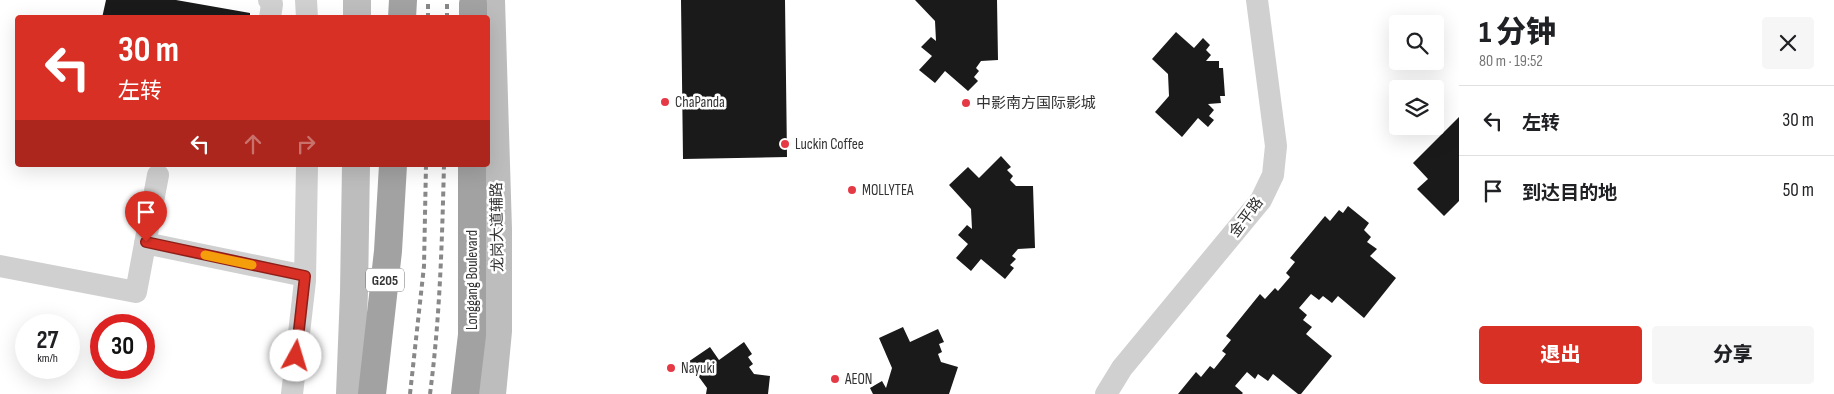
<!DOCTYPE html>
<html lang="zh">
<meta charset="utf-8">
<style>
body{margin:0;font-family:"Sofia Sans Condensed","Noto Sans SC",sans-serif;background:#f6f6f6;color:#202124;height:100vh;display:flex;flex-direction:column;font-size:19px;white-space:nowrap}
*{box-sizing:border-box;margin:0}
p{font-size:16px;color:#757577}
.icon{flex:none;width:28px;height:28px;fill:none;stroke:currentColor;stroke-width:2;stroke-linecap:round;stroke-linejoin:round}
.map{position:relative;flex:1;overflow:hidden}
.drawer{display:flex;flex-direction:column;background:#fff;width:375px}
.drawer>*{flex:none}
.banner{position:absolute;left:15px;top:15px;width:475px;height:152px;border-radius:5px;box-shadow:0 5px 20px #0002;background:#d93025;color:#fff;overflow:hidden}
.tools{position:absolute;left:1389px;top:15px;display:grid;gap:10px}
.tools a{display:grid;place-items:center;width:55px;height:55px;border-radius:5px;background:#fff;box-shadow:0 5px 20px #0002;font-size:25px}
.speed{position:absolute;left:15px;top:314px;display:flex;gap:10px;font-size:25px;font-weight:700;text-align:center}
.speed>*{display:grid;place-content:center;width:65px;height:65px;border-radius:50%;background:#fff;box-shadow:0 5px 20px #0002;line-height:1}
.speed small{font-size:12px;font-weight:400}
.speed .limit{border:8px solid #d22;background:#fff;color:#111}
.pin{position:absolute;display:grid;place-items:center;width:42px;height:42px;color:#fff;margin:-51px -21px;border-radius:50% 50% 50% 0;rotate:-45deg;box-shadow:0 0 5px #0007}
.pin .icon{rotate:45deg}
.me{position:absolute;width:55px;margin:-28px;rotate:6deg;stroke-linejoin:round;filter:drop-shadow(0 0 4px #0008)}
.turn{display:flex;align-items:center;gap:18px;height:105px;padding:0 20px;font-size:22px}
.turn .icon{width:65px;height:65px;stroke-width:2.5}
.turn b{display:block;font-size:35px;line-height:42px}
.lanes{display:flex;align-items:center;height:48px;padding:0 20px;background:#0003;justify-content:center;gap:25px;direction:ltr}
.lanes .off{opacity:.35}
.round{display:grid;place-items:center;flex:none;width:52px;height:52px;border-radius:5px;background:#f6f6f6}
.headline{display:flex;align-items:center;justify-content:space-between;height:85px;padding:0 20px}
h1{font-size:30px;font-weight:800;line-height:38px}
.button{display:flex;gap:10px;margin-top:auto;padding:10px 20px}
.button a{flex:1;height:58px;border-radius:5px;background:#d93025;color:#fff;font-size:20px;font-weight:800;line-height:58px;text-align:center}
.button a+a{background:#f6f6f6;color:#202124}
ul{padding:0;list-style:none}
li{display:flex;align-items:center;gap:15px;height:70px;padding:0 20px;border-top:1px solid #e0e0e0}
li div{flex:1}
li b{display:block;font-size:19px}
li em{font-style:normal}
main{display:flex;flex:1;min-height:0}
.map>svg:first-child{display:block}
.building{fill:#1a1a1a}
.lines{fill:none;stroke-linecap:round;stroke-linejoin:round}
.minor{stroke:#d0d0d0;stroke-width:22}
.secondary{stroke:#bdbdbd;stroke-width:28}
.trunk{stroke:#a2a2a2;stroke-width:28}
.rail{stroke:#888;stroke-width:4;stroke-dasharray:5 4;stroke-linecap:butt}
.route-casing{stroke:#8d1f18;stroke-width:12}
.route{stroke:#d93025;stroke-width:9}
.slow{stroke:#f59e0b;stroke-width:9}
.poi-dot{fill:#e63946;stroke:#fff;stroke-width:2}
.labels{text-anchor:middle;stroke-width:5;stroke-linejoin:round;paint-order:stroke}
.shield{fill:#fff;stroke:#707070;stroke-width:1}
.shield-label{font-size:14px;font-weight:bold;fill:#333}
.poi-label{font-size:15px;fill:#333;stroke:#fff;text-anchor:start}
.street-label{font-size:15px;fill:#333;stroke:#fff}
</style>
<main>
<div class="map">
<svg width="1459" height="394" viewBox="0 0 1459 394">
<rect width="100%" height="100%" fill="#fff"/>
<path class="building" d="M 106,0 L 176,0 L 250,13 L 250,18 L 102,18 Z
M 681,0 L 785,0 L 787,157 L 683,159 Z
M 915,0 L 997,0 L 998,60 L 981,61 L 976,68 L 979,71 L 974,77 L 978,81 L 968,91 L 945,71 L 935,83 L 919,70 L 932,56 L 921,47 L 931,37 L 936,41 L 935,21 Z
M 1176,32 L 1194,48 L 1203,38 L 1210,45 L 1206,50 L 1211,55 L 1206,61 L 1219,61 L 1219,68 L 1223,68 L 1225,96 L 1220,96 L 1221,103 L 1208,104 L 1214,110 L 1209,116 L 1214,120 L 1208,127 L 1198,118 L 1182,137 L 1155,112 L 1169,96 L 1168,74 L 1152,59 Z
M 1459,117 L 1459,201 L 1444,216 L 1417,189 L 1428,179 L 1413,163 Z
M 1001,156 L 1011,167 L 1007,170 L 1013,176 L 1010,180 L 1016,186 L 1033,186 L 1035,248 L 1018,249 L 1012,256 L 1016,259 L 1010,265 L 1014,268 L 1005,279 L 981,259 L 971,271 L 956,258 L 968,244 L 958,235 L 967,225 L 972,229 L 971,209 L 949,185 L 968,167 L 979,178 Z
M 1348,206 L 1369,223 L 1364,230 L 1371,237 L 1367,242 L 1377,249 L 1370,256 L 1396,278 L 1364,318 L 1338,296 L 1332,303 L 1323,296 L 1319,300 L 1311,294 L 1299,308 L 1307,315 L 1303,320 L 1312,327 L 1306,334 L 1332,356 L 1301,394 L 1298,394 L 1273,374 L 1268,381 L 1258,374 L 1255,379 L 1247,372 L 1235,386 L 1243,393 L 1242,394 L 1178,394 L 1196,372 L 1201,377 L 1210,366 L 1214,369 L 1226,354 L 1222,351 L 1231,340 L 1226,336 L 1260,294 L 1265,299 L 1275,288 L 1278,291 L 1290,277 L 1286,273 L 1295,262 L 1290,258 L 1325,216 L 1330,221 L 1339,210 L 1343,213 Z
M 903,327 L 910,342 L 938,329 L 944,342 L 939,344 L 942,352 L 938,354 L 941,362 L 958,367 L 949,394 L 873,394 L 870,388 L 882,381 L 886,388 L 892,368 L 879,338 Z
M 744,342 L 752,354 L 748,357 L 753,364 L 749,367 L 754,374 L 770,376 L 768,394 L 706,394 L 707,388 L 688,362 L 710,347 L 719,360 Z"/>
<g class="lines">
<path class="minor" d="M 269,0 L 272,4 L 270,18
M 306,0 L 307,18
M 145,243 L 305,276
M 0,266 L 136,292 L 158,175
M 292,394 L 305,281 L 307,165
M 1106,394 L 1122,368 L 1261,200 L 1273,175 L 1276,146 L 1257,0"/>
<path class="secondary" d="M 491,0 L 498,230 L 498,331 L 492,394
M 357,18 L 357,0
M 350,394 L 354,292 L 356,165"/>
<path class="trunk" d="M 402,18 L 403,0
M 473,18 L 473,4
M 372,394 L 388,251 L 393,165
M 465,394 L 472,335 L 472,165"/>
<path class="rail" d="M 428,18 L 428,0
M 447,18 L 447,0
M 410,394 L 424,266 L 426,165
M 430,394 C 440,318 442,242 444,165"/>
</g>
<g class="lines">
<g class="route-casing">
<path id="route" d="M 146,242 L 305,276 L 296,356"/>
</g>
<use href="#route" class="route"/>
<path class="slow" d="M 205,255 L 252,265"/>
</g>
<g class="poi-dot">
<circle cx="665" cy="102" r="5"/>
<circle cx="966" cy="103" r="5"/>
<circle cx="785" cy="144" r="5"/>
<circle cx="852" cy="190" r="5"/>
<circle cx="671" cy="368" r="5"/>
<circle cx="835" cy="379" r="5"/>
</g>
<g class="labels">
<rect class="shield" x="366" y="268.5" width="38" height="23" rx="4"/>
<g class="shield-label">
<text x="385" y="285">G205</text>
</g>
<g class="poi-label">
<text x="675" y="107">ChaPanda</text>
<text x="976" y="108">中影南方国际影城</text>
<text x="795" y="149">Luckin Coffee</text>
<text x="862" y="195">MOLLYTEA</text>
<text x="681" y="373">Nayuki</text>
<text x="845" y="384">AEON</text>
</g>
<g class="street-label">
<text transform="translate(1246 217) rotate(-53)" y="5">金平路</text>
<text transform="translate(497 227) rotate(-91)" y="5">龙岗大道辅路</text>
<text transform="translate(472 280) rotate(-90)" y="5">Longgang Boulevard</text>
</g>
</g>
</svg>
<div class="tools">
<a><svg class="icon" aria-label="search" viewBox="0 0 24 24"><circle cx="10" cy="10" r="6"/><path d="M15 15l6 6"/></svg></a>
<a><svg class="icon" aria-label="layers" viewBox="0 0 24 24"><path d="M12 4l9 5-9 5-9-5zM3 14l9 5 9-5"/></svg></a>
</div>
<div class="speed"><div>27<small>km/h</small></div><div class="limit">30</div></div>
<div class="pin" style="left:146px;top:242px;background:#d93025"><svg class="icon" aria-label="arrive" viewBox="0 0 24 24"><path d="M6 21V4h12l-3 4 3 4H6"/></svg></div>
<svg class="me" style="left:296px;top:356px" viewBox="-20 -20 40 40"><circle r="19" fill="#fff"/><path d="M0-13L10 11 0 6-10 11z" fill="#d93025"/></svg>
<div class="banner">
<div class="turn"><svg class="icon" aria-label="left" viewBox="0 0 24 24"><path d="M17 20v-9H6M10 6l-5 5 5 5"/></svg><div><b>30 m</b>左转</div></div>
<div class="lanes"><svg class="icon" aria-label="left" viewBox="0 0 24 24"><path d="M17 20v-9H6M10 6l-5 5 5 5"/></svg><svg class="icon off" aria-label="ahead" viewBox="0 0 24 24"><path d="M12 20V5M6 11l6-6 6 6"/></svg><svg class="icon off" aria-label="right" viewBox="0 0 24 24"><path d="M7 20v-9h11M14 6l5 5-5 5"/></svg></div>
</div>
</div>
<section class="drawer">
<div class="headline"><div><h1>1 分钟</h1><p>80 m · 19:52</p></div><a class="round"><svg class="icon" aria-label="close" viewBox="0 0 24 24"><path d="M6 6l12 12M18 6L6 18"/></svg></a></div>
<ul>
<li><svg class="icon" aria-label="left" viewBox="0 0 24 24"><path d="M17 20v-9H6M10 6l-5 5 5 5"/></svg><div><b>左转</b></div><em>30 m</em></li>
<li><svg class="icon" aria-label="arrive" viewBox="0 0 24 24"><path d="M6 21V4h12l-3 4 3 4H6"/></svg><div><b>到达目的地</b></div><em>50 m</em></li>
</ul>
<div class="button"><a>退出</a><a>分享</a></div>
</section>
</main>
